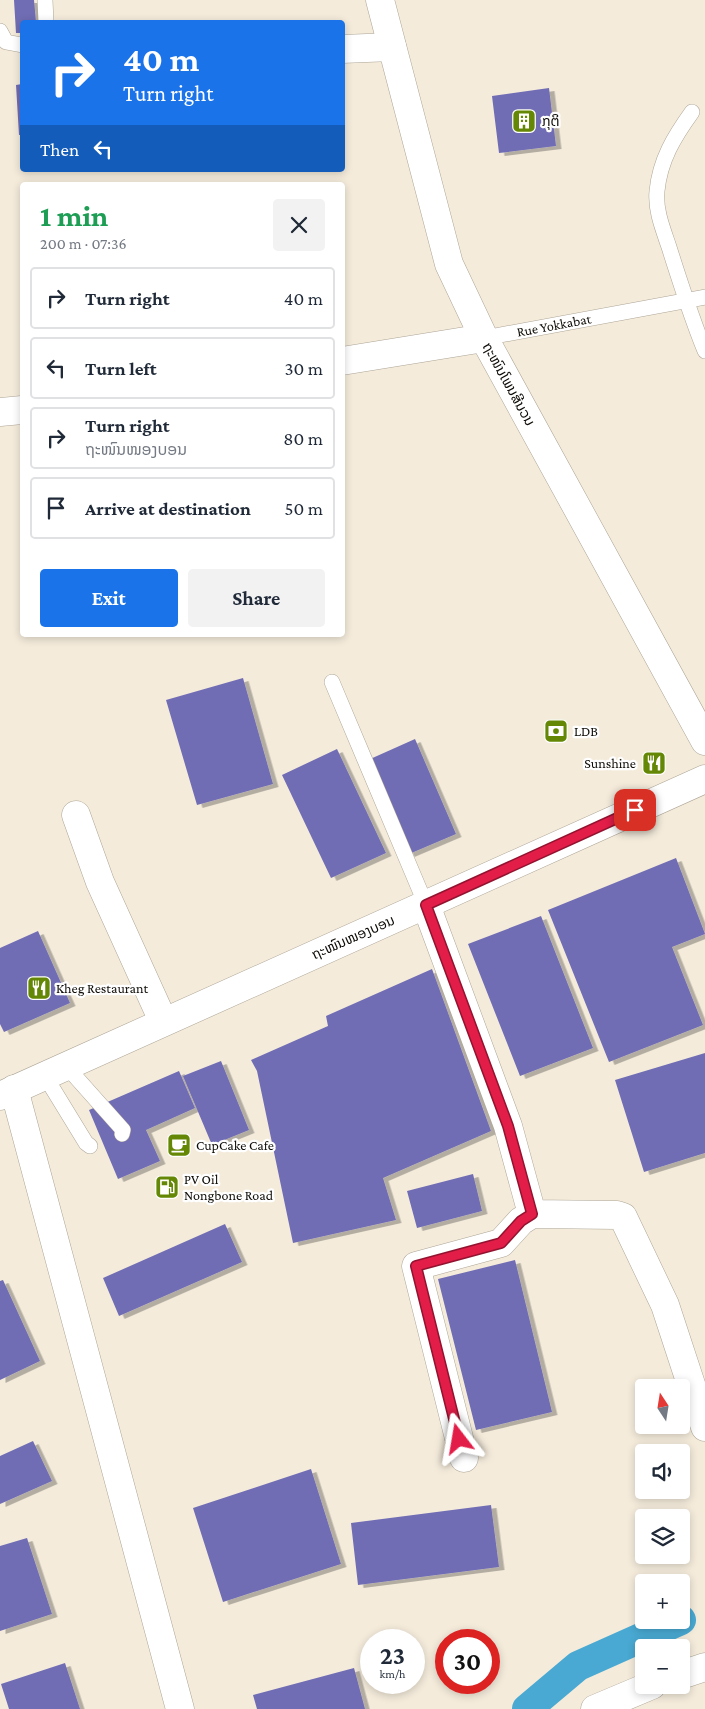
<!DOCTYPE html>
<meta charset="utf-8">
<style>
body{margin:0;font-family:"Crimson Pro","Noto Sans Lao",serif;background:#f2f2f3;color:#1f2937;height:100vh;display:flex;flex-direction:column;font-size:19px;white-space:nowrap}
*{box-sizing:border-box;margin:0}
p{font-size:16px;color:#747a83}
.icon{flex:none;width:28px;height:28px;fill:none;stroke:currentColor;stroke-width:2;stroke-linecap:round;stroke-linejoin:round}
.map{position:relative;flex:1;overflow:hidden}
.panel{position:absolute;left:20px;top:182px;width:325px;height:455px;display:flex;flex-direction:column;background:#fff;border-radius:5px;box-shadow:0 2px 8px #0003}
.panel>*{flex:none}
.guide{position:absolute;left:20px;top:20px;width:325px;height:152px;border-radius:5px;box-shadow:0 2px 8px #0003;background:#1a73e8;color:#fff;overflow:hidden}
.needle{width:32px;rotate:348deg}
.controls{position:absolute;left:635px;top:1379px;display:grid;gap:10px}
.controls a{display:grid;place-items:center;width:55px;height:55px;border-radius:5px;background:#fff;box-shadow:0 2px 8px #0003;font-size:25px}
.speed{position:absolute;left:360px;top:1629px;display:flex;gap:10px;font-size:25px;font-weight:700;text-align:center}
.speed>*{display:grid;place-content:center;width:65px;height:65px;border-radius:50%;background:#fff;box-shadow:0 2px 8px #0003;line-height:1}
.speed small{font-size:12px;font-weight:400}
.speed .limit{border:8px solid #d22;background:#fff;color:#111}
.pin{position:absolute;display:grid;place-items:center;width:42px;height:42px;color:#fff;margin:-21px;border-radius:10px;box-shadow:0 2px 8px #0006}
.me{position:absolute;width:55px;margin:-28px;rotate:346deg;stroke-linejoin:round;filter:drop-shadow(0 0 4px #0008)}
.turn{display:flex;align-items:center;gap:18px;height:105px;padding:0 20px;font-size:22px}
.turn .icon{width:65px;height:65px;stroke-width:2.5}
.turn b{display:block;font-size:35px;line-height:42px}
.then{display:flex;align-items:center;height:48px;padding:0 20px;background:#0003;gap:10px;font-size:19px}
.round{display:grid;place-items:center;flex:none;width:52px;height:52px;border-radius:5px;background:#f2f2f3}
.summary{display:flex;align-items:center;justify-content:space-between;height:85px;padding:0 20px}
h1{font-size:30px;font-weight:700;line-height:38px;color:#1e9e55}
.button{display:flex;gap:10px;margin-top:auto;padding:10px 20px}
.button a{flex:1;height:58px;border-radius:5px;background:#1a73e8;color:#fff;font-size:20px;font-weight:700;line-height:58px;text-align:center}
.button a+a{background:#f2f2f3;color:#1f2937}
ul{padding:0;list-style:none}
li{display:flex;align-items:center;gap:15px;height:62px;margin:0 10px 8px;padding:0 10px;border:2px solid #e0e1e3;border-radius:5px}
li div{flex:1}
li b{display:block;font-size:19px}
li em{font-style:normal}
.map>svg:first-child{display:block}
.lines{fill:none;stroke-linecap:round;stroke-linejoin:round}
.canal{stroke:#49a9d2;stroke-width:30}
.building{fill:#706db4;filter:url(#shadow)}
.service-casing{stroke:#ada596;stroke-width:16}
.minor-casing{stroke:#ada596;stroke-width:29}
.tertiary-casing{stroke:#ada596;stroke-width:29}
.service{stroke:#fff;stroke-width:15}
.minor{stroke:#fff;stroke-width:28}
.tertiary{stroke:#fff;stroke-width:28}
.route-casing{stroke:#92132f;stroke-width:12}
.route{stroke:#e11d48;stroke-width:9}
.labels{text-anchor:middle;stroke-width:4.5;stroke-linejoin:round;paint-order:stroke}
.poi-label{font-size:14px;fill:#0f0c07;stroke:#fff;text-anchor:start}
.street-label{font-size:14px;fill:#0f0c07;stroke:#fff}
</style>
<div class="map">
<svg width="705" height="1709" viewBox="0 0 705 1709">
<defs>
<filter id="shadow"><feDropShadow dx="5.5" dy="3" stdDeviation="0" flood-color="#0004"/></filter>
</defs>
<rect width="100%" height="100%" fill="#f4ebdb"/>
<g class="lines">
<path class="canal" d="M 527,1709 L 578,1666 L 681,1620"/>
</g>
<path class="building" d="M 14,0 L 34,0 L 36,22 L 22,22 L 22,33 L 16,33 Z
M 22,84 L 22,135 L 19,135 L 16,85 Z
M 549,88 L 556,146 L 499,153 L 492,96 Z
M 243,678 L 273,784 L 197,805 L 166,700 Z
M 415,739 L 456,834 L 409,854 L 368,760 Z
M 337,749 L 386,853 L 331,878 L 282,775 Z
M 676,858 L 705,934 L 672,947 L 703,1025 L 609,1062 L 548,910 Z
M 541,916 L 593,1048 L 520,1076 L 468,944 Z
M 38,931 L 70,1003 L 4,1032 L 0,1024 L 0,948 Z
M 432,969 L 491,1131 L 383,1178 L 396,1220 L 293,1243 L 257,1071 L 251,1060 L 328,1026 L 326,1016 Z
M 705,1053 L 705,1153 L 644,1172 L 615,1080 Z
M 221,1061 L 249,1130 L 212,1145 L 183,1076 Z
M 179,1071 L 195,1108 L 146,1130 L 160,1161 L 118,1179 L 89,1110 Z
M 473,1174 L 482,1211 L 417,1228 L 407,1191 Z
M 225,1224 L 242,1262 L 119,1316 L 103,1278 Z
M 515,1260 L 552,1412 L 476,1430 L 438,1279 Z
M 3,1280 L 40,1361 L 0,1380 L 0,1281 Z
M 33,1441 L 52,1481 L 0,1504 L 0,1456 Z
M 311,1469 L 341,1564 L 223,1602 L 193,1508 Z
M 491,1505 L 499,1567 L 358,1585 L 351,1523 Z
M 27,1538 L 52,1614 L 0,1631 L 0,1546 Z
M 65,1663 L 80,1709 L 9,1709 L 1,1684 Z
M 354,1668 L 365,1709 L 257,1709 L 253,1695 Z"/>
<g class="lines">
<g class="service-casing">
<g id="service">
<path d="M 45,0 L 46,22"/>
<path d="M 0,31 L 6,42 L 22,45"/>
<path d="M 692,112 C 674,137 660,160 657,191 C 655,210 663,229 669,247 C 680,282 691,317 705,351"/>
<path id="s1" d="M 484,338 L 705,297"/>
<path d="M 332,682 L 426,905"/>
<path d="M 66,1066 L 123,1130 L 122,1134"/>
<path d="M 45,1076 L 86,1143 L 90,1146"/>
</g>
</g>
<g class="minor-casing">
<path id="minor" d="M 342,49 L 392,47
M 342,361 L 484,338
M 0,412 L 22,410
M 76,815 L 100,882 L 163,1021
M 426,905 L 508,1126 L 532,1214 L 617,1215 L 623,1217 L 665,1305 L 705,1427
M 14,1089 L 180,1709
M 464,1458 L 416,1266 L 501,1243 L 521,1221 L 532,1214
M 681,1675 L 705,1667
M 595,1709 L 652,1685"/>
</g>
<g class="tertiary-casing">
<path id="tertiary" d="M 380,0 L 449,264 L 484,338 L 705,741
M 0,1096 L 705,779"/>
</g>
<use href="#service" class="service"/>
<use href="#minor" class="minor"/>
<use href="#tertiary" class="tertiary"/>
</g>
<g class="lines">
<g class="route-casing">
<path id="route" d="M 459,1439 L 416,1266 L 501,1243 L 521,1221 L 532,1214 L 508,1126 L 426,905 L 635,810"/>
</g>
<use href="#route" class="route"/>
</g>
<defs>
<g id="building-square" transform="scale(1.25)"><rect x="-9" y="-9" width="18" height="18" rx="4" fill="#648705" stroke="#fff"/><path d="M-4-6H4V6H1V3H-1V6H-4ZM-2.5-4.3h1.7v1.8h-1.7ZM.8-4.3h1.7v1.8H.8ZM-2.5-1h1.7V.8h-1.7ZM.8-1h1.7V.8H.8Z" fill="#fff"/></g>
<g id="bank-square" transform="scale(1.25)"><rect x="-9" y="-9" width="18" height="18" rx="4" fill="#648705" stroke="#fff"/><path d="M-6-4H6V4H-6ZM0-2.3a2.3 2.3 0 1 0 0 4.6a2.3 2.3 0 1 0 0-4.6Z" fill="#fff"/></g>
<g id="restaurant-square" transform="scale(1.25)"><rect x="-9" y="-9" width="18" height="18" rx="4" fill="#648705" stroke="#fff"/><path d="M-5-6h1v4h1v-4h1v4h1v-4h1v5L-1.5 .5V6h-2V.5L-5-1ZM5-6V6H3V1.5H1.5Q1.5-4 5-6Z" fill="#fff"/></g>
<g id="cafe-square" transform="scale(1.25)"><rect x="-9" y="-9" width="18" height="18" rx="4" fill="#648705" stroke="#fff"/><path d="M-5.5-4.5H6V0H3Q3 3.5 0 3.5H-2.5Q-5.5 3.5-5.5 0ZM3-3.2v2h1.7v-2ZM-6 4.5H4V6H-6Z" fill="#fff"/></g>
<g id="fuel-square" transform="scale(1.25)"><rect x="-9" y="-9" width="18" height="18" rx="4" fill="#648705" stroke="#fff"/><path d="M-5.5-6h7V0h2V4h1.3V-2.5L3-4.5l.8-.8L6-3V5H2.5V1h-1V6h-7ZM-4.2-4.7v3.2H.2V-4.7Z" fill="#fff"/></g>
</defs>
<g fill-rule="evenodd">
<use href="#building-square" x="524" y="121"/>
<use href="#bank-square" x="556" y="731"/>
<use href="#restaurant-square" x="654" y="763"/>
<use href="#restaurant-square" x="39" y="988"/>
<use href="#cafe-square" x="179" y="1145"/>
<use href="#fuel-square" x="167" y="1187"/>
</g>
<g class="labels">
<g class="poi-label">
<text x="542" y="126">ກຸຕິ</text>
<text x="574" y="736">LDB</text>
<text x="636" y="768" text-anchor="end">Sunshine</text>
<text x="56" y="993">Kheg Restaurant</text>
<text x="196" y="1150">CupCake Cafe</text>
<text x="184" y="1184">PV Oil<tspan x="184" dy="16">Nongbone Road</tspan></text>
</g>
<g class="street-label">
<text dy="5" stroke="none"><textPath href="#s1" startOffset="71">Rue Yokkabat</textPath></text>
<text transform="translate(509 384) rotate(61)" y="5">ຖະໜົນໂພນສີນວນ</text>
<text transform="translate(353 937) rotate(-24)" y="5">ຖະໜົນໜອງບອນ</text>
</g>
</g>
</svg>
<div class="controls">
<a><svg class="needle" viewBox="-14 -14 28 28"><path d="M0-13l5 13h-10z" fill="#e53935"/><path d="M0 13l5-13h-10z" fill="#747a83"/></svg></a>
<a><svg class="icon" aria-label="sound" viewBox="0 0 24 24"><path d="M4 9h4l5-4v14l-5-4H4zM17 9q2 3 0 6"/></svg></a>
<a><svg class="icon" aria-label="layers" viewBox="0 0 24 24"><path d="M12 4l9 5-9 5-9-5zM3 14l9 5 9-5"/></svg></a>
<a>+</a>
<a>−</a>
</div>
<div class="speed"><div>23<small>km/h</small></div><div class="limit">30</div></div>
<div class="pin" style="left:635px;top:810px;background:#d93025"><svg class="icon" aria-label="arrive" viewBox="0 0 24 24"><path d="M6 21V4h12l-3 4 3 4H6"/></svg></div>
<svg class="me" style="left:459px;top:1439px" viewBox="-20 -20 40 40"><path d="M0-17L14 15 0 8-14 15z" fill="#e11d48" stroke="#fff" stroke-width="4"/></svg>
<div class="guide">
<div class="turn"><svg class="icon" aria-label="right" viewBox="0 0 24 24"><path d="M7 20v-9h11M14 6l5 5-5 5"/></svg><div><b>40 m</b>Turn right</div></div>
<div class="then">Then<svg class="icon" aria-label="left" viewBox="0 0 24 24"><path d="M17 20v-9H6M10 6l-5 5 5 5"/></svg></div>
</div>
<section class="panel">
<div class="summary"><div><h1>1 min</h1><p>200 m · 07:36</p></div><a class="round"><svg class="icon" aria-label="close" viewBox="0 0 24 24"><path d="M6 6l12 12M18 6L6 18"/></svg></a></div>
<ul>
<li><svg class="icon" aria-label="right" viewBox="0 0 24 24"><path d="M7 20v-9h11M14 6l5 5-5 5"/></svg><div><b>Turn right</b></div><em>40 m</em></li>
<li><svg class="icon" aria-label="left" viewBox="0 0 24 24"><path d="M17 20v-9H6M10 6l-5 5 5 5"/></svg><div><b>Turn left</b></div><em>30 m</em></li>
<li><svg class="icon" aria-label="right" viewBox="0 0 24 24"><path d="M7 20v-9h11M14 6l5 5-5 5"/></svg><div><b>Turn right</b><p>ຖະໜົນໜອງບອນ</p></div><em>80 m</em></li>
<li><svg class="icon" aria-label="arrive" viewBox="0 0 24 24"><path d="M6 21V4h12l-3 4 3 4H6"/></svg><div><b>Arrive at destination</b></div><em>50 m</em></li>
</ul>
<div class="button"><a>Exit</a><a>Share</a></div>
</section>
</div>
